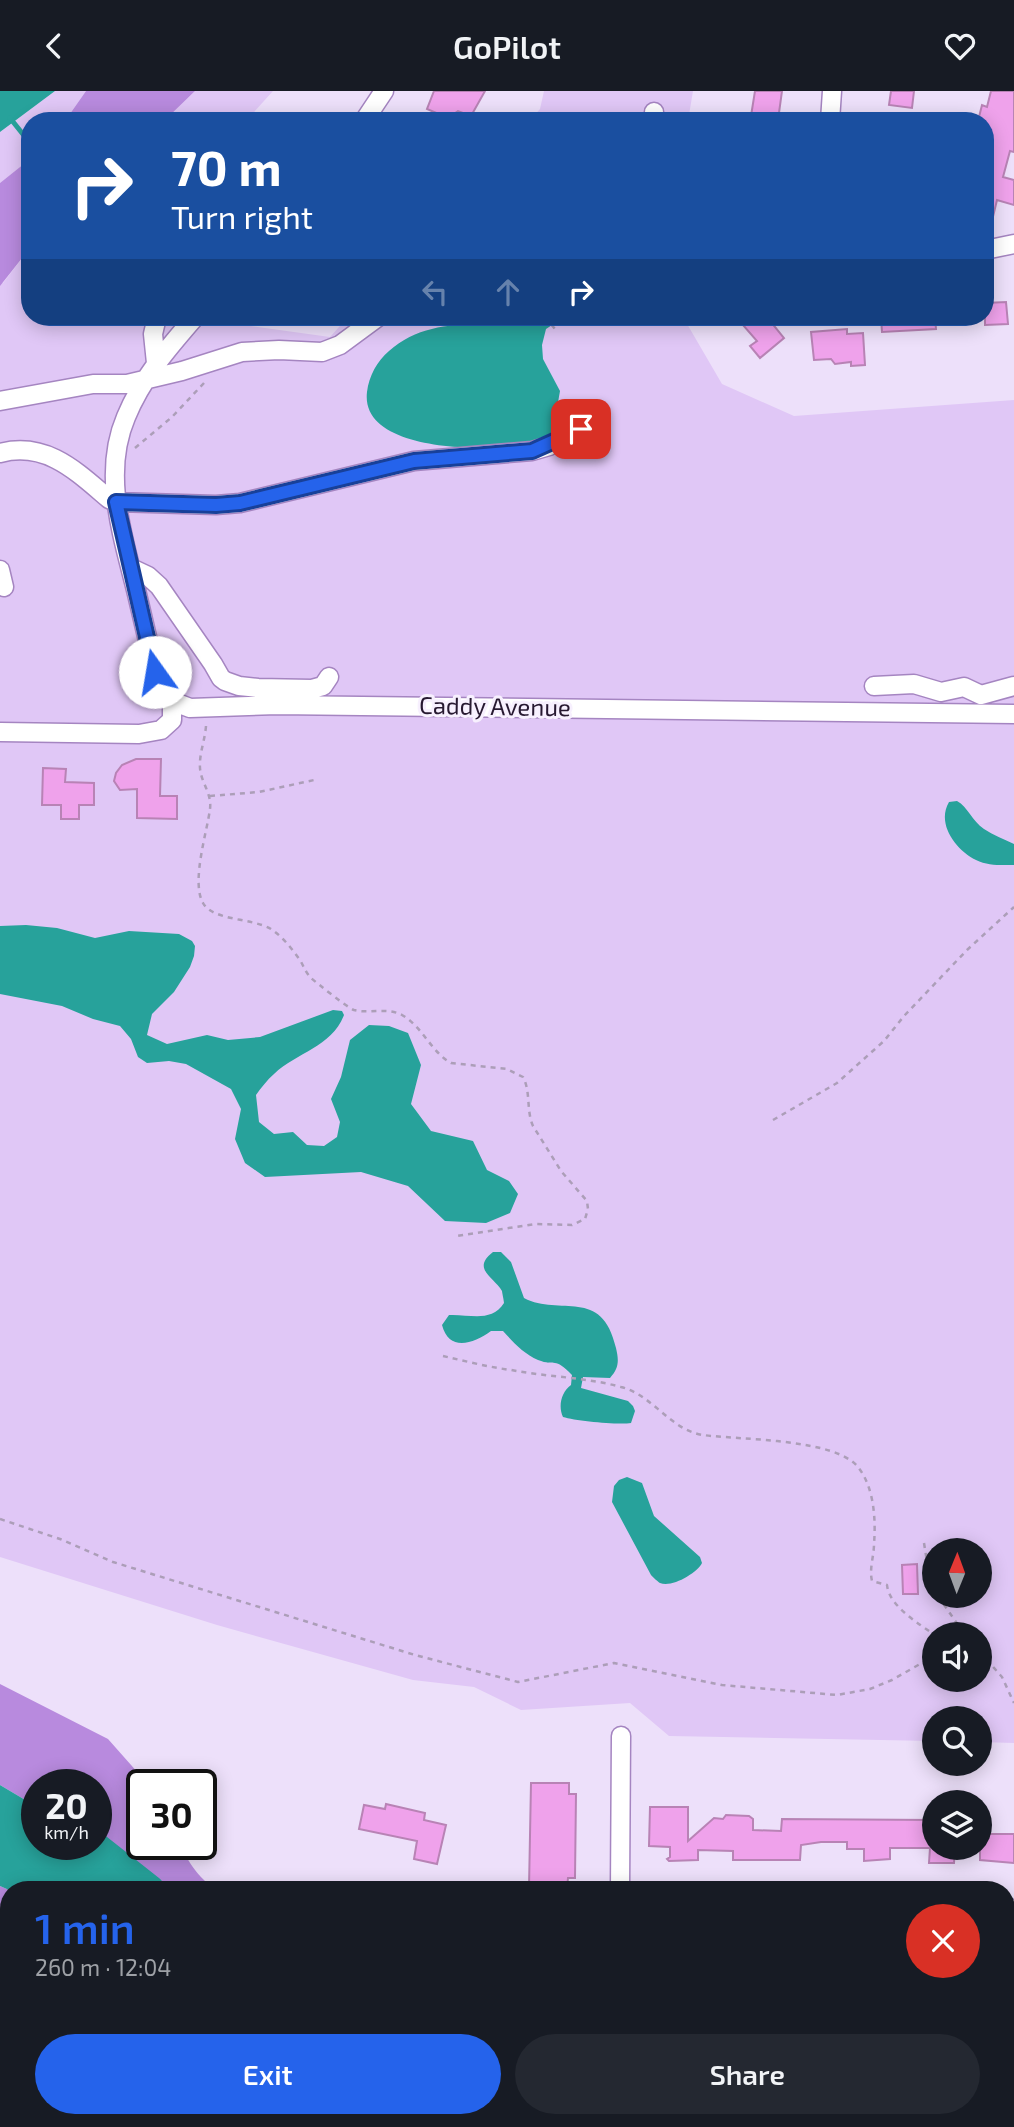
<!DOCTYPE html>
<meta charset="utf-8">
<style>
body{margin:0;font-family:"Exo 2",sans-serif;background:#242831;color:#f1f3f6;height:100vh;display:flex;flex-direction:column;font-size:26px;white-space:nowrap}
*{box-sizing:border-box;margin:0}
p{font-size:23px;color:#9ea1a6}
.icon{flex:none;width:38px;height:38px;fill:none;stroke:currentColor;stroke-width:2;stroke-linecap:round;stroke-linejoin:round}
.map{position:relative;flex:1;overflow:hidden}
.panel{position:absolute;left:0px;top:1790px;width:1015px;height:247px;display:flex;flex-direction:column;background:#171b24;border-radius:28px 28px 0 0;box-shadow:0 4px 18px #0003}
.panel>*{flex:none}
.top-card{position:absolute;left:21px;top:21px;width:973px;height:214px;border-radius:28px;box-shadow:0 4px 18px #0003;background:#1a4fa0;color:#fff;overflow:hidden}
.needle{width:46px;rotate:1deg}
.fabs{position:absolute;left:922px;top:1447px;display:grid;gap:14px}
.fabs a{display:grid;place-items:center;width:70px;height:70px;border-radius:50%;background:#171b24;box-shadow:0 4px 18px #0003;font-size:35px}
.speed{position:absolute;left:21px;top:1678px;display:flex;gap:14px;font-size:35px;font-weight:700;text-align:center}
.speed>*{display:grid;place-content:center;width:91px;height:91px;border-radius:50%;background:#171b24;box-shadow:0 4px 18px #0003;line-height:1}
.speed small{font-size:18px;font-weight:400}
.speed .limit{border:4px solid #111;border-radius:10px;background:#fff;color:#111}
.pin{position:absolute;display:grid;place-items:center;width:60px;height:60px;color:#fff;margin:-30px;border-radius:14px;box-shadow:0 4px 10px #0006}
.me{position:absolute;width:77px;margin:-38px;rotate:347deg;stroke-linejoin:round;filter:drop-shadow(0 0 5px #0008)}
.turn{display:flex;align-items:center;gap:24px;height:147px;padding:0 35px;font-size:32px}
.turn .icon{width:91px;height:91px;stroke-width:2.5}
.turn b{display:block;font-size:49px;line-height:60px}
.lanes{display:flex;align-items:center;height:66px;padding:0 35px;background:#0003;justify-content:center;gap:35px;direction:ltr}
.lanes .off{opacity:.35}
.round{display:grid;place-items:center;flex:none;width:74px;height:74px;border-radius:37px;background:#242831}
.summary{display:flex;align-items:center;justify-content:space-between;height:119px;padding:0 35px}
h1{font-size:42px;font-weight:600;line-height:52px;color:#2563eb}
.action{display:flex;gap:14px;margin-top:auto;padding:14px 35px}
.action a{flex:1;height:80px;border-radius:42px;background:#2563eb;color:#fff;font-size:28px;font-weight:600;line-height:80px;text-align:center}
.action a+a{background:#242831;color:#f1f3f6}
header{display:flex;justify-content:space-between;align-items:center;height:91px;padding:0 35px;background:#171b24;font-size:32px;font-weight:600}
.map>svg:first-child{display:block}
.green{fill:#e0c7f6;fill-rule:evenodd}
.forest{fill:#b88ade}
.water{fill:#27a29b}
.lines{fill:none;stroke-linecap:round;stroke-linejoin:round}
.stream{stroke:#27a29b;stroke-width:5}
.river{stroke:#27a29b;stroke-width:30}
.building{fill:#efa2eb;stroke:#b883b5;stroke-width:2}
.minor-casing{stroke:#a585c1;stroke-width:21}
.path{stroke:#ac9eb8;stroke-width:2.5;stroke-dasharray:5 5;stroke-linecap:butt}
.minor{stroke:#fff;stroke-width:18}
.route-casing{stroke:#184099;stroke-width:18}
.route{stroke:#2563eb;stroke-width:12}
.labels{text-anchor:middle;stroke-width:6;stroke-linejoin:round;paint-order:stroke}
.street-label{font-size:24px;fill:#271931;stroke:#f7f0fe}
</style>
<header><svg class="icon" aria-label="back" viewBox="0 0 24 24"><path d="M15 5l-7 7 7 7"/></svg>GoPilot<svg class="icon" aria-label="heart" viewBox="0 0 24 24"><path d="M12 20l-8-8c-3-5 5-10 8-4 3-6 11-1 8 4z"/></svg></header>
<div class="map">
<svg width="1014" height="2036" viewBox="0 0 1014 2036">
<rect width="100%" height="100%" fill="#ede0fa"/>
<path class="green" d="M 55,0 L 86,0 L 65,30 L 30,30 L 30,68 L 0,92 L 0,41 Z
M 195,0 L 273,0 L 246,30 L 164,30 Z
M 544,0 L 693,0 L 688,30 L 529,30 L 540,18 Z
M 30,157 L 30,226 L 185,226 L 330,246 L 348,226 L 683,226 L 722,293 L 794,325 L 1014,309 L 1014,1652 L 980,1651 L 980,1628 L 934,1628 L 934,1650 L 669,1645 L 630,1612 L 521,1619 L 474,1596 L 413,1589 L 217,1534 L 0,1466 L 0,191 L 3,192 ZM 934,1460 L 980,1460 L 980,1505 L 934,1505 ZM 934,1544 L 980,1544 L 980,1589 L 934,1589 Z"/>
<path class="forest" d="M 86,0 L 195,0 L 164,30 L 65,30 Z
M 30,68 L 30,157 L 0,195 L 0,92 Z
M 0,1593 L 108,1648 L 139,1683 L 155,1694 L 142,1694 L 142,1754 L 183,1754 C 184,1769 204,1792 217,1799 L 145,1799 L 91,1754 L 96,1754 L 96,1694 L 37,1694 L 37,1716 L 0,1694 Z
M 0,1795 L 9,1799 L 9,2028 L 177,2028 L 180,2036 L 0,2036 Z
M 285,2028 L 445,2028 L 445,2036 L 286,2036 Z"/>
<path class="water" d="M 0,0 L 55,0 L 0,41 Z
M 527,226 L 564,226 L 546,238 L 542,254 L 543,268 L 560,300 L 557,317 L 558,334 L 553,344 C 541,348 529,353 517,355 C 480,360 360,360 367,301 C 369,285 377,270 389,260 C 415,237 447,233 480,233 C 497,233 511,233 527,226 Z
M 957,710 C 968,716 972,730 984,738 C 993,744 1004,748 1014,753 L 1014,774 C 1001,774 988,775 976,769 C 956,759 936,733 949,711 Z
M 26,834 L 57,837 L 95,847 L 129,840 L 179,843 L 192,850 L 195,855 L 194,865 L 190,876 L 174,901 L 152,923 L 147,944 L 167,953 L 207,944 L 228,949 L 260,946 L 333,919 L 342,920 L 344,924 C 332,956 297,961 274,983 C 267,989 261,997 256,1004 L 259,1031 L 274,1043 L 293,1041 L 307,1054 L 324,1055 L 337,1046 L 340,1031 L 331,1008 L 341,986 L 350,949 L 369,934 L 389,935 L 408,942 L 421,974 L 411,1013 L 431,1040 L 473,1050 L 487,1079 L 509,1090 L 518,1103 L 510,1122 L 486,1132 L 445,1130 L 408,1095 L 361,1081 L 265,1086 L 245,1072 L 235,1048 L 241,1018 L 231,998 L 186,973 L 169,970 L 147,972 L 138,966 L 131,948 L 120,935 L 93,928 L 62,915 L 0,903 L 0,835 Z
M 493,1161 L 501,1161 L 511,1171 L 524,1207 C 560,1226 602,1195 616,1257 C 619,1270 619,1277 610,1287 L 583,1286 L 581,1297 L 628,1310 L 633,1315 L 635,1320 L 631,1332 C 618,1334 576,1330 563,1326 C 558,1316 561,1301 571,1294 L 572,1284 C 554,1265 556,1276 538,1269 C 524,1263 513,1251 503,1240 L 491,1240 C 473,1253 449,1261 442,1234 L 449,1224 C 470,1223 491,1232 504,1212 C 504,1210 502,1201 502,1200 C 494,1186 471,1178 493,1161 Z
M 627,1386 L 642,1392 L 654,1425 L 700,1466 L 702,1472 C 697,1482 672,1497 660,1492 C 658,1491 653,1486 651,1484 L 612,1411 L 614,1395 L 619,1389 Z
M 0,1694 L 37,1716 L 37,1754 L 91,1754 L 145,1799 L 9,1799 L 0,1795 Z
M 177,2028 L 285,2028 L 286,2036 L 180,2036 Z"/>
<g class="lines">
<path class="stream" d="M 10,27 L 30,52"/>
<path class="river" d="M 93,1754 L 150,1799"/>
</g>
<path class="building" d="M 434,0 L 485,0 L 471,25 L 458,20 L 448,27 L 427,18 Z
M 755,0 L 782,0 L 778,29 L 751,25 Z
M 891,0 L 914,0 L 912,17 L 889,14 Z
M 991,0 L 1014,0 L 1014,61 L 1010,60 L 1003,86 L 1014,89 L 1014,114 L 997,109 L 990,138 L 985,137 L 985,30 L 978,30 L 982,14 L 987,16 Z
M 1006,211 L 1008,233 L 985,234 L 985,212 Z
M 736,226 L 767,226 L 784,247 L 760,267 L 750,255 L 757,250 Z
M 881,226 L 935,226 L 936,238 L 882,241 Z
M 847,238 L 847,243 L 863,242 L 865,274 L 851,275 L 851,271 L 835,273 L 831,268 L 814,269 L 811,241 Z
M 136,668 L 161,668 L 160,705 L 177,705 L 177,728 L 137,727 L 137,698 L 120,699 L 114,690 L 116,682 L 122,674 Z
M 43,677 L 66,678 L 65,691 L 94,692 L 94,714 L 79,714 L 79,728 L 61,728 L 61,714 L 42,714 Z
M 917,1473 L 918,1503 L 903,1503 L 902,1474 Z
M 531,1692 L 569,1692 L 569,1703 L 576,1703 L 575,1787 L 568,1787 L 567,1797 L 529,1797 Z
M 386,1713 L 425,1722 L 424,1729 L 446,1734 L 437,1773 L 414,1768 L 417,1750 L 359,1738 L 364,1714 L 385,1718 Z
M 650,1716 L 688,1716 L 688,1750 L 714,1727 L 723,1728 L 726,1724 L 749,1725 L 753,1728 L 753,1739 L 781,1740 L 782,1728 L 934,1729 L 934,1757 L 955,1757 L 954,1772 L 929,1772 L 930,1757 L 890,1757 L 890,1768 L 864,1770 L 864,1758 L 847,1758 L 847,1751 L 821,1751 L 801,1754 L 800,1769 L 733,1769 L 733,1760 L 698,1759 L 698,1769 L 669,1770 L 667,1768 L 670,1766 L 670,1756 L 649,1755 Z
M 980,1743 L 1014,1743 L 1014,1772 L 980,1769 Z"/>
<g class="lines">
<g class="minor-casing">
<path id="minor" d="M 654,21 L 654,30
M 364,30 L 384,0
M 830,30 L 832,0
M 985,159 L 1014,153
M 195,226 C 168,257 142,287 126,326 C 102,382 122,443 136,499 C 144,532 151,565 160,597 L 172,610 L 190,617 L 277,614 L 1014,623
M 156,272 L 153,243 L 157,226
M 0,310 L 93,293 L 127,293 L 182,280 L 242,261 L 279,259 L 322,261 L 340,254 L 378,226
M 0,362 C 46,350 76,380 109,408 L 116,411 L 216,414 L 240,412 L 414,370 L 532,360 L 549,355 L 581,338
M 131,477 L 148,485 L 159,495 L 213,573 L 221,587 L 225,590 L 239,595 L 258,597 L 312,598 L 323,595 L 329,586
M 0,479 L 4,496
M 874,595 L 914,593 L 941,601 L 964,596 L 981,604 L 1014,595
M 0,641 L 139,643 L 161,639 L 172,629 L 172,610
M 620,1799 L 621,1645
M 1006,1818 L 1014,1818"/>
</g>
<path class="path" d="M 545,226 L 555,238
M 135,357 L 172,326 L 204,292
M 206,635 C 205,649 199,663 200,677 C 201,692 212,702 210,718 C 207,741 191,791 203,812 C 213,830 253,827 271,838 C 283,846 292,858 300,869 C 304,876 306,882 311,887 C 318,893 348,917 354,919 C 369,923 387,916 402,924 C 423,936 431,961 451,972 L 507,978 L 523,986 C 531,1001 526,1019 533,1035 L 561,1080 L 587,1110 L 588,1118 L 585,1128 L 572,1134 L 535,1133 L 456,1145
M 210,705 L 259,701 L 314,689
M 773,1029 L 837,992 L 884,950 L 904,925 L 967,859 L 1014,816
M 443,1265 C 465,1270 488,1276 511,1279 C 547,1286 585,1286 621,1296 C 653,1304 670,1339 703,1344 C 740,1349 834,1347 858,1376 C 874,1396 876,1428 874,1453 C 874,1465 869,1478 872,1490 L 887,1494 C 889,1515 919,1533 935,1544
M 0,1428 L 60,1448 L 113,1471 L 415,1564 L 518,1591 L 614,1572 L 722,1594 L 837,1604 L 870,1598 L 892,1589 L 934,1565
M 924,1452 L 929,1483 L 934,1498
M 938,1505 L 965,1544
M 980,1561 L 1002,1586 L 1014,1612
M 0,1825 L 9,1818
M 0,1997 L 9,1996
M 77,2028 L 81,2036"/>
<use href="#minor" class="minor"/>
</g>
<g class="lines">
<g class="route-casing">
<path id="route" d="M 155,581 L 116,411 L 216,414 L 240,412 L 414,370 L 532,360 L 581,338"/>
</g>
<use href="#route" class="route"/>
</g>
<g class="labels">
<g class="street-label">
<text transform="translate(495 616) rotate(1)" y="8">Caddy Avenue</text>
</g>
</g>
</svg>
<div class="fabs">
<a><svg class="needle" viewBox="-14 -14 28 28"><path d="M0-13l5 13h-10z" fill="#e53935"/><path d="M0 13l5-13h-10z" fill="#9ea1a6"/></svg></a>
<a><svg class="icon" aria-label="sound" viewBox="0 0 24 24"><path d="M4 9h4l5-4v14l-5-4H4zM17 9q2 3 0 6"/></svg></a>
<a><svg class="icon" aria-label="search" viewBox="0 0 24 24"><circle cx="10" cy="10" r="6"/><path d="M15 15l6 6"/></svg></a>
<a><svg class="icon" aria-label="layers" viewBox="0 0 24 24"><path d="M12 4l9 5-9 5-9-5zM3 14l9 5 9-5"/></svg></a>
</div>
<div class="speed"><div>20<small>km/h</small></div><div class="limit">30</div></div>
<div class="pin" style="left:581px;top:338px;background:#d93025"><svg class="icon" aria-label="arrive" viewBox="0 0 24 24"><path d="M6 21V4h12l-3 4 3 4H6"/></svg></div>
<svg class="me" style="left:155px;top:581px" viewBox="-20 -20 40 40"><circle r="19" fill="#fff"/><path d="M0-13L10 11 0 6-10 11z" fill="#2563eb"/></svg>
<div class="top-card">
<div class="turn"><svg class="icon" aria-label="right" viewBox="0 0 24 24"><path d="M7 20v-9h11M14 6l5 5-5 5"/></svg><div><b>70 m</b>Turn right</div></div>
<div class="lanes"><svg class="icon off" aria-label="left" viewBox="0 0 24 24"><path d="M17 20v-9H6M10 6l-5 5 5 5"/></svg><svg class="icon off" aria-label="ahead" viewBox="0 0 24 24"><path d="M12 20V5M6 11l6-6 6 6"/></svg><svg class="icon" aria-label="right" viewBox="0 0 24 24"><path d="M7 20v-9h11M14 6l5 5-5 5"/></svg></div>
</div>
<section class="panel">
<div class="summary"><div><h1>1 min</h1><p>260 m · 12:04</p></div><a class="round" style="background:#d93025;color:#fff"><svg class="icon" aria-label="close" viewBox="0 0 24 24"><path d="M6 6l12 12M18 6L6 18"/></svg></a></div>
<div class="action"><a>Exit</a><a>Share</a></div>
</section>
</div>
